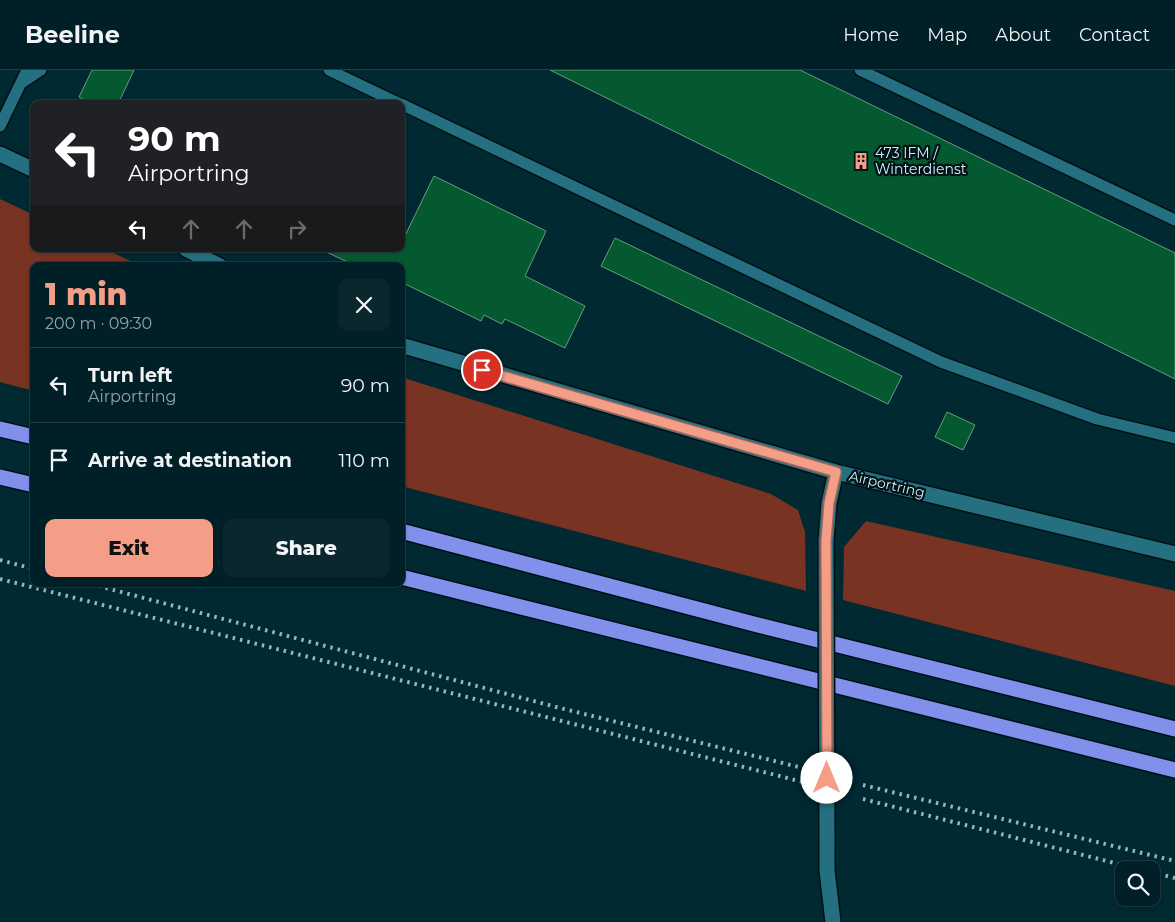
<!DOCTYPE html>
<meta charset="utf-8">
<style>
body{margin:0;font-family:Montserrat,sans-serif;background:#0a272e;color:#f1f3f6;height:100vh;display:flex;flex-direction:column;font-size:19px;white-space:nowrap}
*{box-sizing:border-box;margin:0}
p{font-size:16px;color:#95a2a7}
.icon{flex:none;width:28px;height:28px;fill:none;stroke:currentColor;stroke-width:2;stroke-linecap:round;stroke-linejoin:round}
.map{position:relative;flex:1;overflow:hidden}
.details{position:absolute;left:30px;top:192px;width:375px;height:325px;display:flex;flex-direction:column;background:#001f26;border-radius:10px;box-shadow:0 1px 4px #0004,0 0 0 1px #223d43}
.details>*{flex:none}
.top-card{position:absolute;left:30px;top:30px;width:375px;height:152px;border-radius:10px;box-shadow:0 1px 4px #0004,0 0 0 1px #223d43;background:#202124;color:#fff;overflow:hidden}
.controls{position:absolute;left:1115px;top:791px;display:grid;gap:10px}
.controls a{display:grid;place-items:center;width:45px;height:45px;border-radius:10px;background:#001f26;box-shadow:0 1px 4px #0004,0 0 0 1px #223d43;font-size:25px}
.pin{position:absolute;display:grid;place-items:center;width:42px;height:42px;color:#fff;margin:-21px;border:2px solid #fff;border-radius:50%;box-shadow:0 1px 5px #0007}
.me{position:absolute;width:55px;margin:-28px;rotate:0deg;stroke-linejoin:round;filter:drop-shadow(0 0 4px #0008)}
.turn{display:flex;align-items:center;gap:18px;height:105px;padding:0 15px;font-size:22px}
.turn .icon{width:65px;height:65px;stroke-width:2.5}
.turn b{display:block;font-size:35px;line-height:42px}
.lanes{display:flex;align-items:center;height:48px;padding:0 15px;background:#0003;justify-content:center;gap:25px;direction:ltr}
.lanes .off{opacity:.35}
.round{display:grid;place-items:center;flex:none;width:52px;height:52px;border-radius:10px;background:#0a272e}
.head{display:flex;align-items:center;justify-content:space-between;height:85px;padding:0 15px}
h1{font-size:30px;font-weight:800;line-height:38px;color:#f49e88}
.cta{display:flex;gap:10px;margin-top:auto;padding:10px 15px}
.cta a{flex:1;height:58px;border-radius:10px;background:#f49e88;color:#111;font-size:20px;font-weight:800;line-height:58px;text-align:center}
.cta a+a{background:#0a272e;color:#f1f3f6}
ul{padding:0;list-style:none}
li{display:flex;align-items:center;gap:15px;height:75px;padding:0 15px;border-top:1px solid #223d43}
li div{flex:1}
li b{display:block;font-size:19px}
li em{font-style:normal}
header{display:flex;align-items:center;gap:30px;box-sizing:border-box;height:70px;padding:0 25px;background:#001f26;border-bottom:1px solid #223d43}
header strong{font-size:24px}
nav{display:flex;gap:28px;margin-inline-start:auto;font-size:18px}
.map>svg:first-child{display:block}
.green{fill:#783322}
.building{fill:#055931;stroke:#679c79}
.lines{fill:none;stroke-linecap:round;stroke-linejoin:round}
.lane-casing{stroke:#001015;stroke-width:14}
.secondary-casing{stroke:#001015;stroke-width:18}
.highway-casing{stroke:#001015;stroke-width:18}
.lane{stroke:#257080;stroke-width:11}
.secondary{stroke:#257080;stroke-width:15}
.highway{stroke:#8190eb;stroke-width:15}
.rail{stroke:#94b8c1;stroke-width:4;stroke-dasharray:2.5 5;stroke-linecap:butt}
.secondary-bridge-casing{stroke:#001015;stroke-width:18;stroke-linecap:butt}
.secondary-bridge{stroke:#257080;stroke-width:15}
.route-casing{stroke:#9f6758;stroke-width:12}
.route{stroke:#f49e88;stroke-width:9}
.labels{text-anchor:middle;stroke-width:4.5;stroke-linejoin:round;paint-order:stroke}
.poi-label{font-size:14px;fill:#cef0f9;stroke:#001015;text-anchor:start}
.street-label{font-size:14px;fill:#cef0f9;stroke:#001015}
</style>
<header>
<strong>Beeline</strong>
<nav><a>Home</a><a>Map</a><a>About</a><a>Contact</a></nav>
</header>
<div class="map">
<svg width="1175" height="852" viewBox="0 0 1175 852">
<rect width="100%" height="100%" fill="#002932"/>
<path class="green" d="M 0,129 L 34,145 L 34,179 L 105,179 L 141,196 L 34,196 L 34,321 L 0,312 Z
M 401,307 L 771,424 L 798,440 L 805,462 L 806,521 L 401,416 Z
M 866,451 L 1175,521 L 1175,616 L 843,530 L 844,477 Z"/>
<path class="building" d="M 92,0 L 134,0 L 118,34 L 92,34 L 79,27 Z
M 550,0 L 800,0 L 1175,183 L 1175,309 Z
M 434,106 L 546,161 L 525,206 L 585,236 L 565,278 L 505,249 L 502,254 L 484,245 L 481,251 L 401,212 L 401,196 L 356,196 L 320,179 L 401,179 L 401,174 Z
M 615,168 L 902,306 L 888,334 L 601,196 Z
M 947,342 L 975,355 L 963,380 L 935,367 Z"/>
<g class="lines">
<g class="lane-casing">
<path id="lane" d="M 329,0 L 400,34
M 860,0 L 1175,150
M 23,12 L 41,0
M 401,34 L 941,292 L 1097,349 L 1175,368
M 0,56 L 27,0"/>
</g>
<g class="secondary-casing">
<path id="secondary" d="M 0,84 L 34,100
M 186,179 L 220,196
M 401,275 L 836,402 L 1175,484
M 826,471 L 829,433 L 836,402
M 827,768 L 827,800 L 833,852"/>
</g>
<g class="highway-casing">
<path id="highway" d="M 0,359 L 34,367
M 0,407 L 34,415
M 401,461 L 754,554 L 1175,659
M 401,507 L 1175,700"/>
</g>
<use href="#lane" class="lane"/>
<use href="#secondary" class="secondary"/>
<use href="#highway" class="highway"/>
<path class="rail" d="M 0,490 L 34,499
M 0,509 L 815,715
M 91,514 L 560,638 L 815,701
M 863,715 L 1175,791
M 863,729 L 1142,800
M 1151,802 L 1175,808"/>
<g class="secondary-bridge-casing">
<path id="secondary-bridge" d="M 826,471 L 827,768"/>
</g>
<use href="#secondary-bridge" class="secondary-bridge"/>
</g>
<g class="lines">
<g class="route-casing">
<path id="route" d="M 482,300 L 836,402 L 829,433 L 826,471 L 827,708"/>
</g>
<use href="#route" class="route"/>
</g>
<defs>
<g id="building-bare" transform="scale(1.35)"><path d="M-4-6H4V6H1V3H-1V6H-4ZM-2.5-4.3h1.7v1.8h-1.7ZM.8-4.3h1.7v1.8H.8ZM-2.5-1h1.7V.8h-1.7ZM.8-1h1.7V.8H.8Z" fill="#f49e88" stroke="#001015" stroke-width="2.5" paint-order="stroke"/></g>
</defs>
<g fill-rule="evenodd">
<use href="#building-bare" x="861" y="91"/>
</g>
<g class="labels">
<g class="poi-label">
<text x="875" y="88">473 IFM /<tspan x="875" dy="16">Winterdienst</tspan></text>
</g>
<g class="street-label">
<text transform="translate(887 414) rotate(13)" y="5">Airportring</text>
</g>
</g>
</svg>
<div class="controls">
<a><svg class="icon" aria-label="search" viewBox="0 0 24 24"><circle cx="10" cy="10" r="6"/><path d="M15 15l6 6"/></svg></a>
</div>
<div class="pin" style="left:482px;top:300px;background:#d93025"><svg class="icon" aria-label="arrive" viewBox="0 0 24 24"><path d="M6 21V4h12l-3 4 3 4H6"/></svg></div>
<svg class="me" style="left:827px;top:708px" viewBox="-20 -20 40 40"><circle r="19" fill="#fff"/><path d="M0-13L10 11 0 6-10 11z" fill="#f49e88"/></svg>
<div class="top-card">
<div class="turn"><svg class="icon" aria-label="left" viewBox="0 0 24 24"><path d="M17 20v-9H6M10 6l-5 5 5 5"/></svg><div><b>90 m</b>Airportring</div></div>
<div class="lanes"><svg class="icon" aria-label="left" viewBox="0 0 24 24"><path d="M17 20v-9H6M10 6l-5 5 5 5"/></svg><svg class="icon off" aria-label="ahead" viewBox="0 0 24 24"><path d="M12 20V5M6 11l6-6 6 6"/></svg><svg class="icon off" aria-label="ahead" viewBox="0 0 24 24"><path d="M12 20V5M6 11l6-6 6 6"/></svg><svg class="icon off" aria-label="right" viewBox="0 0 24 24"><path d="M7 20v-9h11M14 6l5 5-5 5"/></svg></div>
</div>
<section class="details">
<div class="head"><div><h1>1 min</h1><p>200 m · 09:30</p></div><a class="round"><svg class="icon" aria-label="close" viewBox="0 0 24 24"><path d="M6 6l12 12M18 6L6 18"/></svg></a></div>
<ul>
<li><svg class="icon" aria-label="left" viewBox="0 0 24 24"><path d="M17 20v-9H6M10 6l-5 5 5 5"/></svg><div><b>Turn left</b><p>Airportring</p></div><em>90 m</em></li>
<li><svg class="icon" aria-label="arrive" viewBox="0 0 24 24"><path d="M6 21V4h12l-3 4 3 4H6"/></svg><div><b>Arrive at destination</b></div><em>110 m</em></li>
</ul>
<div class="cta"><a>Exit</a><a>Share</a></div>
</section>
</div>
